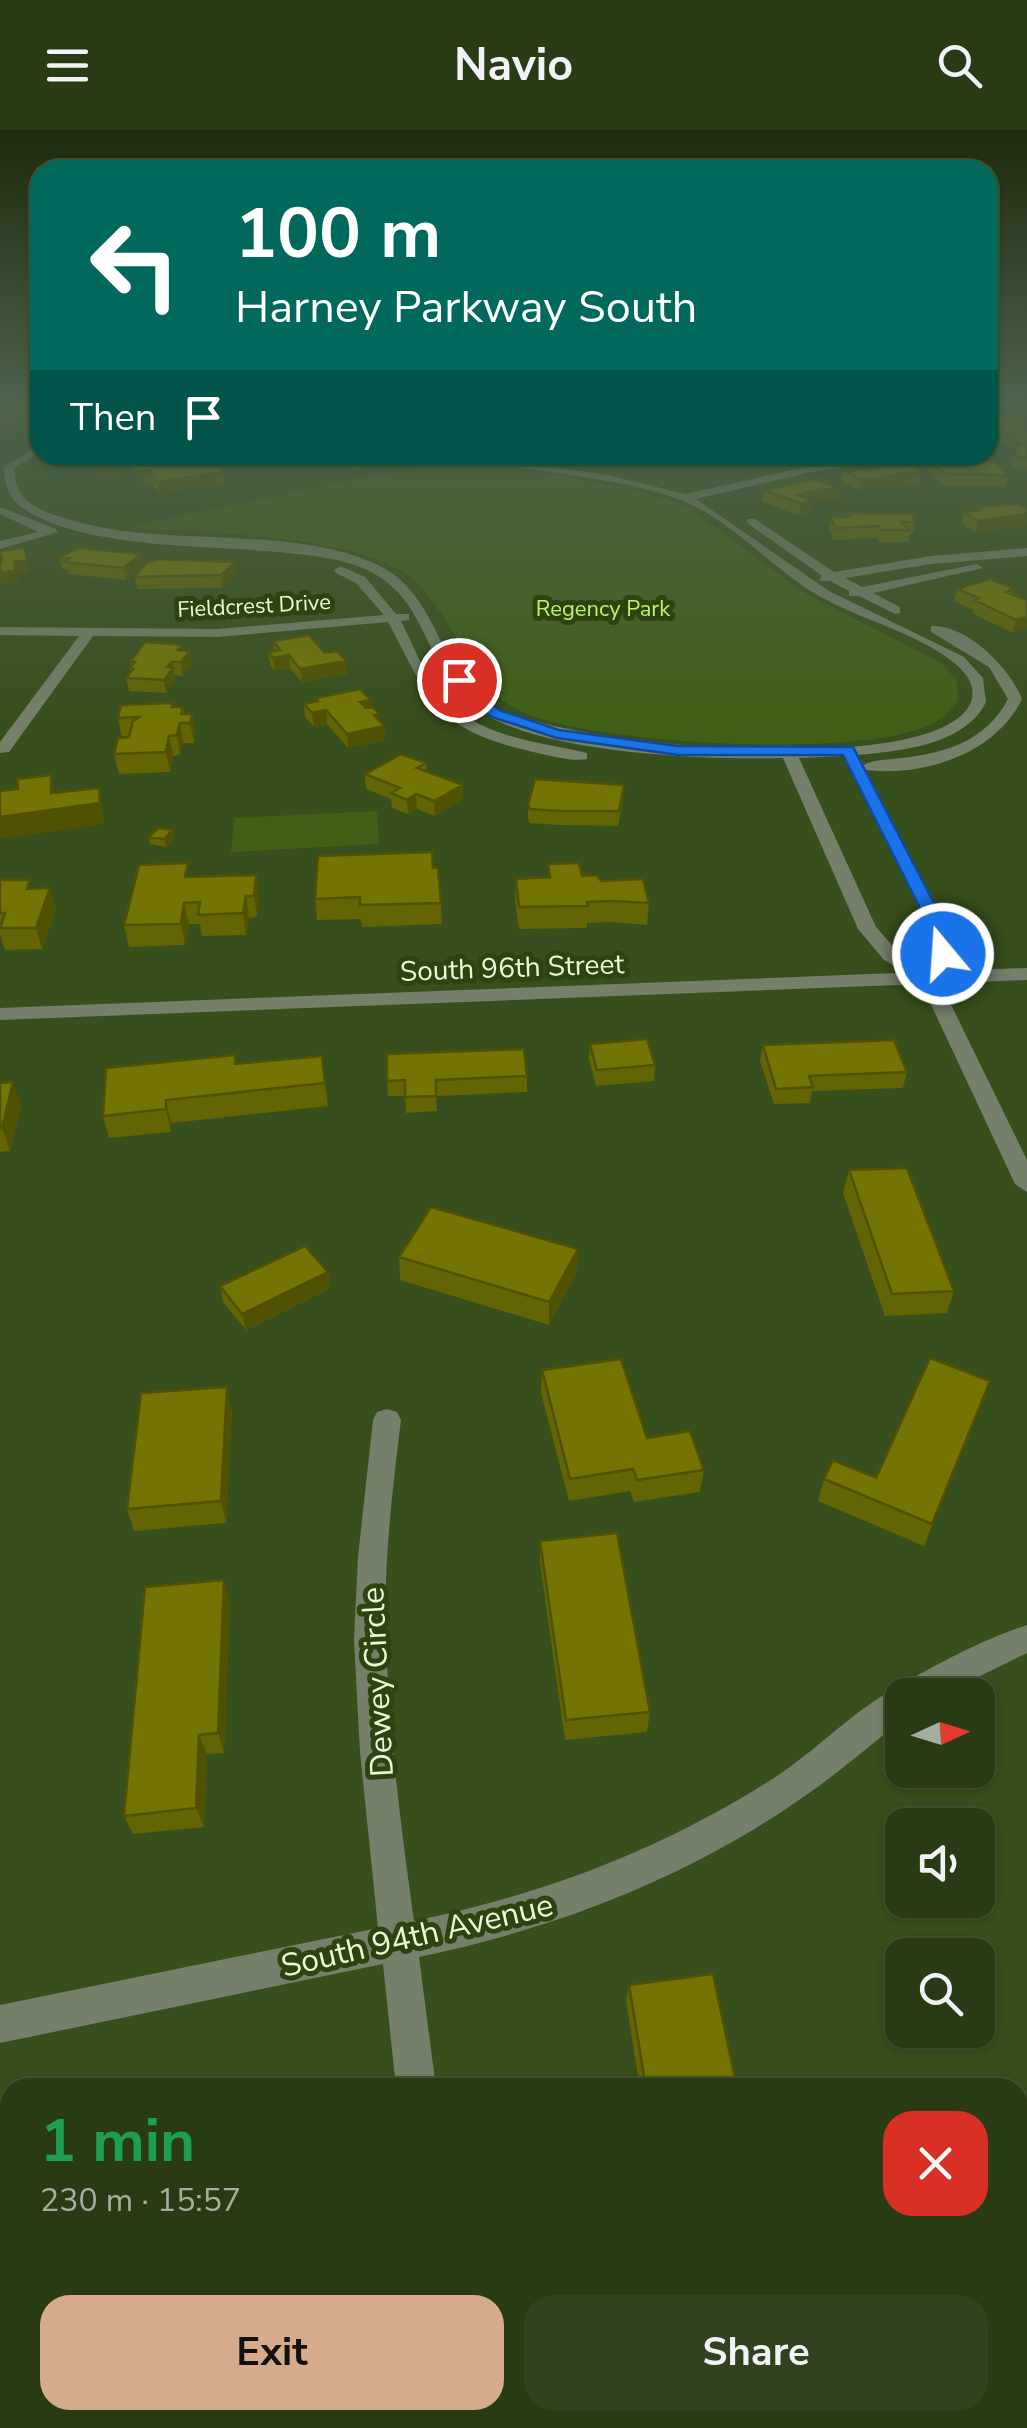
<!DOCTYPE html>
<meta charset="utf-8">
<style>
body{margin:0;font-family:"Nunito Sans",sans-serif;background:#31421e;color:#f1f3f6;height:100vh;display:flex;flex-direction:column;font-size:38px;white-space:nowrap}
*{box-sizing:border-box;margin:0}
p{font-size:32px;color:#a5ada0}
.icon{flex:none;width:55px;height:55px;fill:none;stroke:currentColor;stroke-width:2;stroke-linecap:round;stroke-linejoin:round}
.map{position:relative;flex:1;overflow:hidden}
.panel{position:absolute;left:0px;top:1948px;width:1028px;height:352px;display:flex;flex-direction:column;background:#293b15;border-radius:30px 30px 0 0;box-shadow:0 2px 8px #0004,0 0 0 2px #455534}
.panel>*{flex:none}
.top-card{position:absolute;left:30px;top:30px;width:968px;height:305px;border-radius:30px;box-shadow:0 2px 8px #0004,0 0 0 2px #455534;background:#00695c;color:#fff;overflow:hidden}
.needle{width:65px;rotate:86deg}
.controls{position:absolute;left:885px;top:1548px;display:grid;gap:20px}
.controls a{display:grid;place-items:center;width:110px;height:110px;border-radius:20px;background:#293b15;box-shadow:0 2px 8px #0004,0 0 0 2px #455534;font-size:50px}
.pin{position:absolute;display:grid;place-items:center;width:85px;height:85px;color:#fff;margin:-42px;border:5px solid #fff;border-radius:50%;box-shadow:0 2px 10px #0007}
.me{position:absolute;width:110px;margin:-55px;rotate:342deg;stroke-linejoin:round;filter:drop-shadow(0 0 8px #0008)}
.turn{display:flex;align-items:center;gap:35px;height:210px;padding:0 40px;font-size:45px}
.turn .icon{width:130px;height:130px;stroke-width:2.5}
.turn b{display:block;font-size:70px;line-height:85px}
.then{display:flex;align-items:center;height:95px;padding:0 40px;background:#0003;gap:20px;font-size:38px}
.round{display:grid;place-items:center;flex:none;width:105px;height:105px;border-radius:30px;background:#31421e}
.overview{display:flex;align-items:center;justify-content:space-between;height:170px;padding:0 40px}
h1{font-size:60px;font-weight:700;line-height:75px;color:#1e9e55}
.cta{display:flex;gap:20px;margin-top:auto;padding:20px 40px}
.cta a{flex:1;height:115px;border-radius:30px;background:#d6ab8b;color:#111;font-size:40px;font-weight:700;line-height:115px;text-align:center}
.cta a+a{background:#31421e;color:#f1f3f6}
header{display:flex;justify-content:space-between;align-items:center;height:130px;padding:0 40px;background:#293b15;font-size:45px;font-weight:700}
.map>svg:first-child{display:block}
.green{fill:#406018}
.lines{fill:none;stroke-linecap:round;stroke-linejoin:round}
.minor{fill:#74806a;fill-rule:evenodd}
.tertiary{fill:#74806a;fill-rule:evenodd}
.wall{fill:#636403}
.shaded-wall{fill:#505103}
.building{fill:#737404;stroke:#505103;stroke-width:2.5}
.route{fill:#1a73e8;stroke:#114b97;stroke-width:2.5}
.labels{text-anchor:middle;stroke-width:10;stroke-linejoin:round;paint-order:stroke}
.far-street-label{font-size:22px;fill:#e9f8db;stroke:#2d4410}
.far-park-label{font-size:22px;fill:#b6f46f;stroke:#2d4410}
.street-label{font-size:28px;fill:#e9f8db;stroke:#2d4410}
.near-street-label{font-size:32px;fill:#e9f8db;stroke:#2d4410}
</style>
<header><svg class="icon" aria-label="menu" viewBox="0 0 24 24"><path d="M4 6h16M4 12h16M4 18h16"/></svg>Navio<svg class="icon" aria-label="search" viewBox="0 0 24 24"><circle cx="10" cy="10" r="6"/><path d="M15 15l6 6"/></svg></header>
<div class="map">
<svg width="1027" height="2298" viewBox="0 0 1027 2298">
<rect width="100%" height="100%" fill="#374f1c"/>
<path class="green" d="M 465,327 L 625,358 L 677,373 L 699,385 L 803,462 L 941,533 L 957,550 L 958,571 C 950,581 942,590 930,595 C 853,629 608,614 529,585 C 512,578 498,568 485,556 C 463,522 445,482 417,453 C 368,403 197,403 127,397 Z
M 377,681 L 379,714 L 231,722 L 234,688 Z"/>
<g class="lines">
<path class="minor" d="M 40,315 L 40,322 L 14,338 C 15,349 17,361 25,369 C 39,382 61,387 78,392 C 171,418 298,394 382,437 C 437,466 439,540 488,573 C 552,616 934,651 970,574 C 978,557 966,542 953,532 C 915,502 861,490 819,466 C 769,437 730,387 675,368 C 633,353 588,348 544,341 C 521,338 492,335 472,325 L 607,345 L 686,364 L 806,337 L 925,325 L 806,343 L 696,369 L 829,461 L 964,527 L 983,548 L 986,572 C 965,615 901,621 858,625 L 864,635 C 874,629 889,630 902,628 C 946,623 986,611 1008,569 L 989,537 L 931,502 L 931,496 C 967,494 1010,538 1022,569 C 996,623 925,647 866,640 L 948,800 L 953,824 L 938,848 L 1027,1030 L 1027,1062 L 1015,1054 L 920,851 L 884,830 L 858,799 L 783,628 C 707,630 532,624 473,576 C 413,527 434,449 332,429 C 244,411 94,427 21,377 C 8,368 4,352 4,337 ZM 843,626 L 930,800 L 933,824 L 925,838 L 898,822 L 876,797 L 799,628 Z
M 0,377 L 56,399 L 58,402 L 0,419 L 0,411 L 38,402 L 0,384 Z
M 747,389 L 755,389 L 834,442 L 931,426 L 1027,418 L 1027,426 L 931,434 L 845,448 L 862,457 L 977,434 L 983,438 L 873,463 L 900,477 L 900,483 L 895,484 L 859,466 L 849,466 L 849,461 L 830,451 L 820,451 L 821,445 L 747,393 Z
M 340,436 L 365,447 L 396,484 L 409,484 L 409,490 L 401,491 C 413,514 422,540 438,560 C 473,607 534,611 587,623 L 587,629 C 567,632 544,624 525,620 C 434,598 428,567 388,492 L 218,507 L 93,506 L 9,622 L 0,623 L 0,612 L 79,506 L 0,505 L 0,497 L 218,499 L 384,485 L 356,453 L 336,443 L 334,440 Z
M 387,1279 L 397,1282 L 401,1290 C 392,1363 383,1437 386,1510 C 389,1604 401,1698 414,1791 C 545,1764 661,1720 774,1648 C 814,1622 849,1585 890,1561 C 933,1536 979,1511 1027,1495 L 1027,1523 L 941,1565 L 902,1565 L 902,1590 C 868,1617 835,1646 799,1670 C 685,1749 554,1799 419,1827 L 436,1958 L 396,1958 L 383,1834 L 0,1913 L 0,1875 L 378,1798 L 360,1622 L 354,1510 L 358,1427 L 373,1290 L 377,1282 Z
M 423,2290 L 469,2290 L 470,2298 L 424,2298 Z"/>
<path class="tertiary" d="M 1027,838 L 1027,850 L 0,890 L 0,878 Z"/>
</g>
<path class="wall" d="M 1,269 L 40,269 L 38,272 Z
M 988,283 L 1027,292 L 1027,339 L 1011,337 L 1013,326 L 1025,313 L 1014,311 L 1006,314 L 988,310 Z
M 656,325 L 730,325 L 726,338 L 656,333 Z
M 96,326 L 196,329 L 194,330 L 195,332 L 223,342 L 225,353 L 159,364 L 152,352 L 140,353 L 132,339 L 125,340 L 126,346 L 98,349 L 92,332 L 97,332 Z
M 930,331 L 1008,346 L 1006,357 L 976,355 L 943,355 L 928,342 Z
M 348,332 L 372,332 L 372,338 L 362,342 L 349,337 Z
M 844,340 L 924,341 L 921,352 L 859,361 L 842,351 Z
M 840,359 L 839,370 L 813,372 L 812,383 L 799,386 L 762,371 L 764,360 Z
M 975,377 L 998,398 L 975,403 L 962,393 L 964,382 L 974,381 Z
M 849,383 L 915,392 L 913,404 L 910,404 L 908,412 L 879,412 L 877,408 L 833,410 L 829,398 L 831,387 L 849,387 Z
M 141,424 L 143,436 L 126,450 L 68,444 L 67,440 L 62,439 L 59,427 Z
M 238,444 L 223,458 L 137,459 L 135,447 Z
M 957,459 L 1015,459 L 1013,465 L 1027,470 L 1027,498 L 1013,503 L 972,483 L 973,480 L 954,471 Z
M 273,511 L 325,523 L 346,531 L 347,544 L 302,552 L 290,538 L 275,541 L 270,535 L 268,522 L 274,521 Z
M 184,520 L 190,521 L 192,534 L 183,546 L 174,545 L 175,551 L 166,563 L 129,561 L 126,548 L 130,543 L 130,532 Z
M 316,568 L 371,570 L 371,578 L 384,596 L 385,610 L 348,618 L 327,594 L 314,597 L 305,587 L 304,574 L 316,571 Z
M 173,573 L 173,577 L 183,577 L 184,584 L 192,584 L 195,604 L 194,613 L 183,613 L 180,625 L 173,626 L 170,642 L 119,644 L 114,624 L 122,608 L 118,588 Z
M 426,633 L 427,641 L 463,655 L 463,669 L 435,686 L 417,679 L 408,684 L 392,678 L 391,669 L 366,659 L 365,644 Z
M 623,669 L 618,696 L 558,695 L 530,693 L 528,689 L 528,675 Z
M 173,700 L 174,708 L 166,717 L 150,714 L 149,707 Z
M 548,734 L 601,751 L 649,773 L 647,795 L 611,792 L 587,793 L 587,798 L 519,799 L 515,771 L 516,749 L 548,747 Z
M 433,738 L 441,773 L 442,794 L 362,797 L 361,789 L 317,790 L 315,769 Z
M 190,747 L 259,766 L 257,787 L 249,788 L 246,805 L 202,806 L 200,794 L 189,794 L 185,815 L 129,817 L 124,795 Z
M 0,750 L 33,759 L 56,780 L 42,819 L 5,820 L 0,805 Z
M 590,914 L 655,935 L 654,951 L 596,956 L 589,929 Z
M 763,915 L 907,942 L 903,958 L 812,961 L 810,973 L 774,974 L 760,931 Z
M 322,926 L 328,976 L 171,993 L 171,1002 L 109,1008 L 103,986 L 236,934 Z
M 527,946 L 527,962 L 436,966 L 437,981 L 406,983 L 405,966 L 388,966 L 387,951 Z
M 0,953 L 21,975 L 10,1021 L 0,1022 Z
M 849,1040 L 954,1161 L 947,1183 L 885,1186 L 843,1063 Z
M 399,1127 L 577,1142 L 549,1195 L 400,1150 Z
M 328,1142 L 330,1158 L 246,1200 L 223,1172 L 220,1156 Z
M 542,1240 L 647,1308 L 704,1340 L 700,1362 L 634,1372 L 630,1361 L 569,1371 L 541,1263 Z
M 990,1251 L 924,1416 L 818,1371 L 824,1349 L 876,1348 Z
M 232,1279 L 226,1393 L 134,1401 L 127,1379 Z
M 540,1411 L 650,1582 L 647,1602 L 565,1610 L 540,1432 Z
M 230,1471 L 224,1623 L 207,1624 L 204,1697 L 133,1704 L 124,1686 Z
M 629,1855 L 737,1958 L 640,1958 L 626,1871 Z
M 100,2290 L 144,2290 L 112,2298 L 100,2292 Z"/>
<path class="shaded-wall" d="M 19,277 L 20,285 L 27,284 L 29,294 L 23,295 L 24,297 L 0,303 L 0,292 Z
M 1016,300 L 1014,311 L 1006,314 L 1008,303 Z
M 189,325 L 196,325 L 196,329 L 194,330 L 196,339 L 178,340 L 177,329 Z
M 131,328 L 132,339 L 125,340 L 126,346 L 98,349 L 95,338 L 121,329 Z
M 372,332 L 372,338 L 362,342 L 362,337 Z
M 150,341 L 152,352 L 140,353 L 138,342 Z
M 924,341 L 921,352 L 859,361 L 861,350 Z
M 223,342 L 225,353 L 159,364 L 157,352 Z
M 840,359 L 839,370 L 813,372 L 812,383 L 799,386 L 801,374 L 797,365 L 817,360 Z
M 1027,384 L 1027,396 L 975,403 L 978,391 Z
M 141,424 L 143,436 L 126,450 L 123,438 Z
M 27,431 L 30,443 L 17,444 L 14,432 Z
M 236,432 L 238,444 L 223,458 L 221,445 Z
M 16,441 L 19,453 L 0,455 L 0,442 Z
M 1027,487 L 1027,498 L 1013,503 L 1016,490 Z
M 183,515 L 185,527 L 190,521 L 192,534 L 183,546 L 178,520 Z
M 289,525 L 290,538 L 275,541 L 273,528 Z
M 346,531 L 347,544 L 302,552 L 300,539 Z
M 172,532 L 175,551 L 166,563 L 164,550 L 167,537 Z
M 371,570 L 372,584 L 360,572 Z
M 326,580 L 327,594 L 314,597 L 312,583 Z
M 192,584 L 195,604 L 194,613 L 190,593 Z
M 379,584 L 380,597 L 384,596 L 385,610 L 348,618 L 347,604 L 374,585 Z
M 180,593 L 183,613 L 180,625 L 177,605 Z
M 169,606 L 173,626 L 170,642 L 166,622 Z
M 51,645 L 56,666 L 99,658 L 105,694 L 0,709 L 0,687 L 51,663 Z
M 463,655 L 463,669 L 435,686 L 434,671 Z
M 416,664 L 417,679 L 408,684 L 407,670 Z
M 173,700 L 174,708 L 166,717 L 164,709 Z
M 256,745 L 259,766 L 257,787 L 254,766 Z
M 50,758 L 56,780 L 42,819 L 36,798 Z
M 246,766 L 249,788 L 246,805 L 243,783 Z
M 184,773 L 189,794 L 185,815 L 181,794 Z
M 13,952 L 21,975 L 10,1021 L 2,998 Z
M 166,970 L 171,993 L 171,1002 L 166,979 Z
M 578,1119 L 577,1142 L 549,1195 L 549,1172 Z
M 328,1142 L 330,1158 L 246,1200 L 242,1184 Z
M 227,1257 L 232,1279 L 226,1393 L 221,1371 Z
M 224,1450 L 230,1471 L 224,1623 L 218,1603 Z
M 199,1605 L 207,1624 L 204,1697 L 196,1678 Z"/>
<path class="building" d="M 4,277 L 19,277 L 18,281 L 27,284 L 18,286 L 21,287 L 0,292 L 0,278 Z
M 990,282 L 1027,292 L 1027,303 L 1016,300 L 1008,303 L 988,299 L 988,296 L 995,293 L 988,290 L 988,283 Z
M 1027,313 L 1027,328 L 1013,326 L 1019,315 Z
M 105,325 L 192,325 L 194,328 L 177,329 L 180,334 L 215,330 L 223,342 L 157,352 L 150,341 L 138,342 L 131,328 L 121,329 L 124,335 L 95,338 L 92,332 L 99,332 L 96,326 Z
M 361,326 L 372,332 L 362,337 L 348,332 Z
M 930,331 L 994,331 L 1008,346 L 978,344 L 945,344 Z
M 907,332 L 924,341 L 861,350 L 844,340 L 868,340 Z
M 815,349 L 840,359 L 817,360 L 797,365 L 813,371 L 801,374 L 764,360 Z
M 1019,374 L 1027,379 L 1027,384 L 978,391 L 964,382 L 980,380 L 975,377 Z
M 849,383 L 912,384 L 915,392 L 902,392 L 910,400 L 881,400 L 879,396 L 835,398 L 831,387 L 850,387 Z
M 25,418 L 27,431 L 14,432 L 16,441 L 0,442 L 0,432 L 2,431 L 0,421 Z
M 79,418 L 141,424 L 123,438 L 65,432 L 70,428 L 59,427 Z
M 157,429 L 236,432 L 221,445 L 135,447 L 146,433 Z
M 990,449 L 1015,459 L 1006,462 L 1027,470 L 1027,487 L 1016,490 L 975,470 L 979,468 L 957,459 Z
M 309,505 L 325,523 L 337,521 L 346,531 L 300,539 L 289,525 L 273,528 L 268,522 L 280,520 L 273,511 Z
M 145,512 L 183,515 L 178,520 L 190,521 L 181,532 L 172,532 L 167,537 L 173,538 L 164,550 L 126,548 L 133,539 L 129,539 L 135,532 L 130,532 Z
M 360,559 L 371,570 L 360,572 L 366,578 L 373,577 L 379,584 L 374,585 L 384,596 L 347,604 L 326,580 L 312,583 L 304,574 L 318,571 L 316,568 Z
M 173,573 L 172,577 L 183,577 L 181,584 L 192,584 L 190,593 L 180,593 L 177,605 L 169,606 L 166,622 L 114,624 L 118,608 L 129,607 L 133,591 L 139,587 L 118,588 L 121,575 Z
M 401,624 L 426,633 L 417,638 L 463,655 L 434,671 L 416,664 L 407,670 L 391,663 L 400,658 L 365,644 Z
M 51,645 L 51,663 L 99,658 L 100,673 L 0,687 L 0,661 L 18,659 L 18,649 Z
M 535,649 L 624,655 L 619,681 L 558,681 L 530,679 L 528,675 Z
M 158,698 L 173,700 L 164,709 L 149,707 Z
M 432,722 L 433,738 L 438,737 L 441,773 L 360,775 L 360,767 L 315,769 L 318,726 Z
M 188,733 L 185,747 L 256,745 L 254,766 L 246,766 L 243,783 L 198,785 L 200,772 L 184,773 L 181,794 L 124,795 L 139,735 Z
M 579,733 L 582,746 L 597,745 L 601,751 L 643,749 L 649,773 L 612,771 L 587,772 L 588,776 L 519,777 L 516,749 L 550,747 L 548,734 Z
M 0,750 L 30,750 L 27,759 L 50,758 L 36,798 L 0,798 L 5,783 L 0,783 Z
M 647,909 L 655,935 L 597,940 L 590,914 Z
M 894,910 L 907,942 L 809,946 L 813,957 L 776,959 L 763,915 Z
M 524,919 L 527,946 L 436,950 L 436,966 L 405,967 L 405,950 L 387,951 L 387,924 Z
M 235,925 L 235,934 L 322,926 L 325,953 L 166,970 L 166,979 L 103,986 L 106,938 Z
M 13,952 L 2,998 L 0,998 L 0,953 Z
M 907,1038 L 954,1161 L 892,1164 L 849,1040 Z
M 431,1077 L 578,1119 L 549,1172 L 399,1127 Z
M 305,1116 L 328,1142 L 242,1184 L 220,1156 Z
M 930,1228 L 990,1251 L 932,1394 L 824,1349 L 833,1330 L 876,1348 Z
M 621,1229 L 647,1308 L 690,1301 L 704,1340 L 637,1350 L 633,1339 L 570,1349 L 542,1240 Z
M 227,1257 L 221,1371 L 127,1379 L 141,1263 Z
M 617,1403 L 650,1582 L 566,1590 L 540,1411 Z
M 224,1450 L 218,1603 L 199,1605 L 196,1678 L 124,1686 L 145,1457 Z
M 713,1844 L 737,1958 L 646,1958 L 629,1855 Z
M 200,1952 L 200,1958 L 172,1958 Z"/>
<linearGradient id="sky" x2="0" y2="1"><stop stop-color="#1e2b0f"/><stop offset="0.46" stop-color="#4d634b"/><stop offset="1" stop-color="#4d634b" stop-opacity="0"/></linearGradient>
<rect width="1027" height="591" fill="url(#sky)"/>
<path class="route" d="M 454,548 L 463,548 L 482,569 L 502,581 L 559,600 L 678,616 L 853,617 L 948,800 L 952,824 L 943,829 L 934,824 L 931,800 L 843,625 L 678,625 L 557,608 L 492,587 L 472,575 L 452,550 Z"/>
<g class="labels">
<g class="far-street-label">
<text transform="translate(254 475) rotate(-3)" y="8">Fieldcrest Drive</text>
</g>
<g class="far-park-label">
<text x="603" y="486">Regency Park</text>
</g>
<g class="street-label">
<text transform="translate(512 837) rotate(-2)" y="10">South 96th Street</text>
</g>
<g class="near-street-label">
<text transform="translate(377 1552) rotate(-93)" y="11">Dewey Circle</text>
<text transform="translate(417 1805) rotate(-13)" y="11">South 94th Avenue</text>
</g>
</g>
</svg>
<div class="controls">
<a><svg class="needle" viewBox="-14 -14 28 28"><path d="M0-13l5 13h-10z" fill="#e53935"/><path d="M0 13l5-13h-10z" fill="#a5ada0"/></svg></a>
<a><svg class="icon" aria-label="sound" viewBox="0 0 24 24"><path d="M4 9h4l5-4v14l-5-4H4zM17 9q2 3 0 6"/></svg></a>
<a><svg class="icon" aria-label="search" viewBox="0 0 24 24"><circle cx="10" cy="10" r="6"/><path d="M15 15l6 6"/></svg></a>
</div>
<div class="pin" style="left:459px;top:550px;background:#d93025"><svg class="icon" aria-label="arrive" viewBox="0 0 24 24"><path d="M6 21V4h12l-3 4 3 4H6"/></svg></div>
<svg class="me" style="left:943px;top:824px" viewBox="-20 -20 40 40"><circle r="17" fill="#1a73e8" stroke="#fff" stroke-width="3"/><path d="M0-11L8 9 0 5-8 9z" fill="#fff"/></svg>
<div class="top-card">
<div class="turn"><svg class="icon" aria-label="left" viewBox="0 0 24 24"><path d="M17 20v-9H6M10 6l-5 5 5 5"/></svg><div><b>100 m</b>Harney Parkway South</div></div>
<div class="then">Then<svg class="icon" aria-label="arrive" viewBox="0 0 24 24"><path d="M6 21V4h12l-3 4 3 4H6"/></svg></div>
</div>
<section class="panel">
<div class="overview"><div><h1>1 min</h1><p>230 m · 15:57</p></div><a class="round" style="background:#d93025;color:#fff"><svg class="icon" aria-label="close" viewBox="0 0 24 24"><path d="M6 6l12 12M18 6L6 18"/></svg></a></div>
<div class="cta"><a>Exit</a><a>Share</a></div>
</section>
</div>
